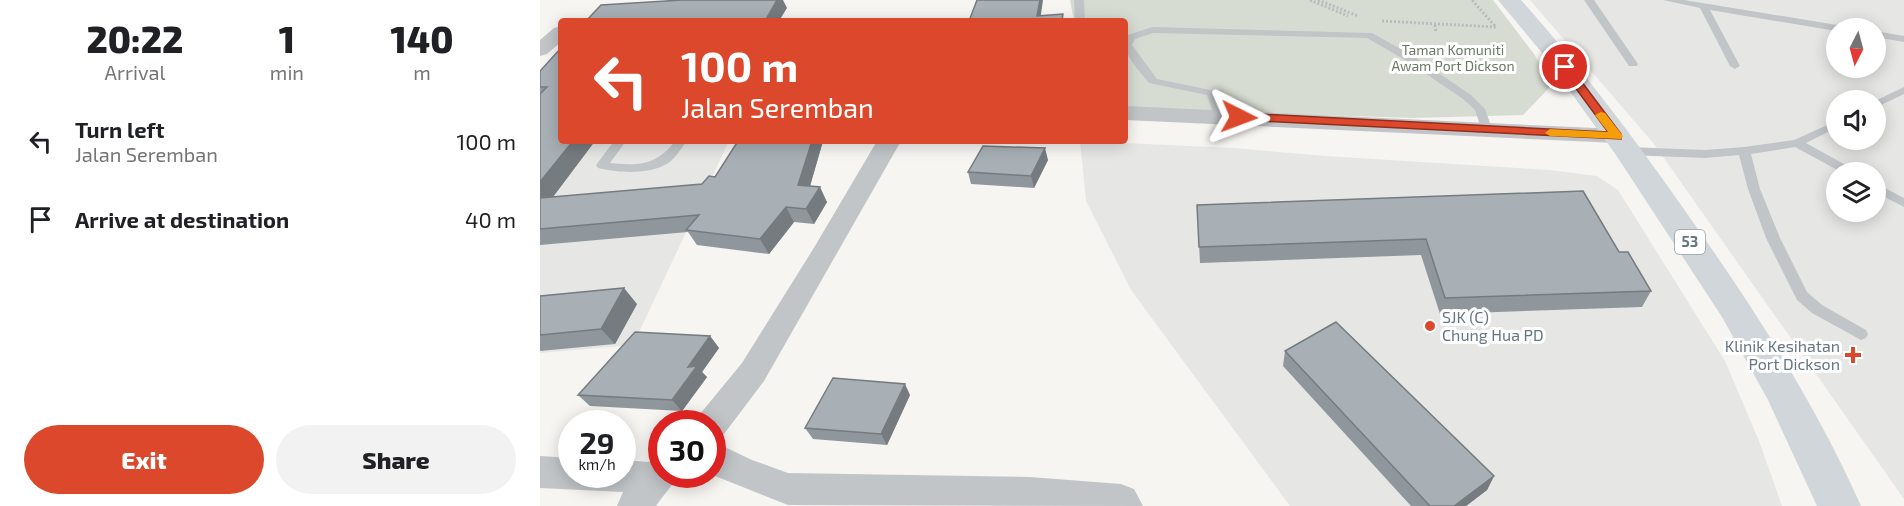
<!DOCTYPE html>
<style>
body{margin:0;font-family:"Exo 2",sans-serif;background:#f2f2f2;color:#202124;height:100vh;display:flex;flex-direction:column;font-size:22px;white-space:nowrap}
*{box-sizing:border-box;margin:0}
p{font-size:20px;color:#757577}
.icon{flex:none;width:33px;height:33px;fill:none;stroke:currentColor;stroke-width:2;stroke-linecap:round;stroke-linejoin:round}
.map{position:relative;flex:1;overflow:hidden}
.details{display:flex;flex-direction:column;background:#fff;width:540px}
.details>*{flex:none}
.hud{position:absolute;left:18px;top:18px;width:570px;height:126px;border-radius:6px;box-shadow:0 3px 15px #0003;background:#dc482b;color:#fff;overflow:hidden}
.needle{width:39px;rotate:186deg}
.controls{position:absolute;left:1286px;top:18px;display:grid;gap:12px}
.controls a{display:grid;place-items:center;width:60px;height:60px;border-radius:50%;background:#fff;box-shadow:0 3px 15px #0003;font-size:30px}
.speed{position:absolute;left:18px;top:410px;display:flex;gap:12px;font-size:30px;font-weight:700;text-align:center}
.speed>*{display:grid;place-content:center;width:78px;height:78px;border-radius:50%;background:#fff;box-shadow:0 3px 15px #0003;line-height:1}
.speed small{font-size:15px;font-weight:400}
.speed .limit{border:9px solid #d22;background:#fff;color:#111}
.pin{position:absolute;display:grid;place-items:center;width:51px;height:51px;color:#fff;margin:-26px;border:3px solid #fff;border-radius:50%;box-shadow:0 2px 6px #0007}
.me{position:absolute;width:66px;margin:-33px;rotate:93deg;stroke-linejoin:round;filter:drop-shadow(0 0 4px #0008)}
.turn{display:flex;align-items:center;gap:21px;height:126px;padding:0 24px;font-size:27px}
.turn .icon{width:78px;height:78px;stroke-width:2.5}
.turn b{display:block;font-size:42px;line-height:51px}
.eta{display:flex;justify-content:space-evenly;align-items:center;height:102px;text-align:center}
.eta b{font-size:36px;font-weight:800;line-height:42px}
.action{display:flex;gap:12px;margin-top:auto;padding:12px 24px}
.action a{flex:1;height:69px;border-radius:36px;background:#dc482b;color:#fff;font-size:24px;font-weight:800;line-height:69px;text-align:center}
.action a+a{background:#f2f2f2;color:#202124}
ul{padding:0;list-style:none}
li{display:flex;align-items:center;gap:18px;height:78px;padding:0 24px}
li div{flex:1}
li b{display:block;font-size:22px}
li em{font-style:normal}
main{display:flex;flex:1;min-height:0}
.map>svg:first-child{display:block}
.built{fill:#e6e7e5;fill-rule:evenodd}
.green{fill:#d7dcd3}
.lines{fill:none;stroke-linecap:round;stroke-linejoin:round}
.path{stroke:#b9bcbe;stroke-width:3;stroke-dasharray:2 2;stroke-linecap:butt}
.service{fill:#c1c5c8;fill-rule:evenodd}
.minor{fill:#c1c5c8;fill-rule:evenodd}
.primary{fill:#d1d6da;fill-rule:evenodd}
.wall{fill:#90979c}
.shaded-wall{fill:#767b7f}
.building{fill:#a8b0b5;stroke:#767b7f;stroke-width:1.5}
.route{fill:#dc482b;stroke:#8f2f1c;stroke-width:1.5}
.slow{fill:#f59e0b}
.poi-dot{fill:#dc482b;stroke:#fff;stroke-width:2}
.labels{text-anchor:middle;stroke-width:6;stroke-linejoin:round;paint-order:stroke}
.far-park-label{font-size:14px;fill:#6a7964;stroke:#fff}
.shield{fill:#fff;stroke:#93a0a8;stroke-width:1.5}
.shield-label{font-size:15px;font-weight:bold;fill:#657782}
.poi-label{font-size:16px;fill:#657782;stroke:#fff;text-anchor:start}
</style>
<main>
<section class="details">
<div class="eta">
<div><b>20:22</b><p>Arrival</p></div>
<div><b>1</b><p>min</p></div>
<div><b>140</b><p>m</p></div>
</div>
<ul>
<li><svg class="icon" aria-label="left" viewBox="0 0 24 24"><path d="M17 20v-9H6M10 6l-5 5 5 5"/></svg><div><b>Turn left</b><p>Jalan Seremban</p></div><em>100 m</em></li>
<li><svg class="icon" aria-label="arrive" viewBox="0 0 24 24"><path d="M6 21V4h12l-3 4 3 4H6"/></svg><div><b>Arrive at destination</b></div><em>40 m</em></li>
</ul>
<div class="action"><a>Exit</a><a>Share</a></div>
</section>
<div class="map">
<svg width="1364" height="506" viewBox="0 0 1364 506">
<rect width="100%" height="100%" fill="#f6f5f2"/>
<path class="built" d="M 990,0 L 1364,0 L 1364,499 L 1114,144 ZM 1296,28 L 1335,28 L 1335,68 L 1296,68 ZM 1296,100 L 1335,100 L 1335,140 L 1296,140 ZM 1296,172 L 1335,172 L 1335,212 L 1296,212 Z
M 0,92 L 21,141 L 189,141 L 93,345 L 0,353 Z
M 540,141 L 694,148 L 786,156 L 1010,170 L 1057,176 L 1078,190 L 1185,361 L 1219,441 L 1242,506 L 750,506 L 591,290 L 546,201 Z"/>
<path class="green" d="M 530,0 L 953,0 L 994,54 L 1012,85 L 983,115 L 873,118 L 585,109 L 585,21 L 534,21 Z"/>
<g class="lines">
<path class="path" d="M 770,0 L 808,16
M 778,0 L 818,16
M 842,21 L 956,27 L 932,0
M 895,25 L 896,33"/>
<path class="service" d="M 534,0 L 544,0 L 545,21 L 535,21 Z
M 1044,0 L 1054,0 L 1098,64 L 1097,66 L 1089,66 Z
M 1123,0 L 1144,0 L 1297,25 L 1302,28 L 1296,28 L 1296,31 L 1170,10 L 1200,66 L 1195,69 L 1190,66 L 1160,8 Z
M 612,27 L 832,33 L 875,57 L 931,95 L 945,109 L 952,129 L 950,131 L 942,131 L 935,110 L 923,99 L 867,61 L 827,38 L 613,33 L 595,39 L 592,45 L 617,79 L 675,91 L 685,116 L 683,118 L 675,118 L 667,95 L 609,83 C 600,71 578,51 588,35 Z
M 1335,31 L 1364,36 L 1364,42 L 1335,37 Z
M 1364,87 L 1364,94 L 1335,108 L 1335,101 Z
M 1296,121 L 1296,128 L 1266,143 L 1313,169 L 1315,172 L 1301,172 L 1255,147 L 1211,154 L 1220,189 L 1240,238 L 1267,292 L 1282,305 L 1326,330 L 1328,334 L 1326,338 L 1321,340 L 1272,313 L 1257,300 L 1226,238 L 1208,189 L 1199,155 L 1165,158 L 1088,155 L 1082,151 L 1088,147 L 1165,150 L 1204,147 L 1254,140 Z
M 74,141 L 86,141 L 70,163 C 99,166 117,165 135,141 L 147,141 C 141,148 136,158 128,163 C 110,175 78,173 58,168 L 56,165 Z
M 1335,183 L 1364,198 L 1364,207 L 1335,192 Z"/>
<path class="minor" d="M 21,26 L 21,42 L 7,54 L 0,56 L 0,40 L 14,28 Z
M 585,106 L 1077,129 L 1085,131 L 1088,136 L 1085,141 L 1077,143 L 585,120 Z
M 337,141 L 361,141 L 224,381 L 184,434 L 172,438 L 172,423 L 156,423 L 160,414 L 202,363 L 275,246 Z
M 172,441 L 212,460 L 248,473 L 490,477 L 581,484 L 594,489 L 603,506 L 248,505 L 170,474 L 172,474 Z
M 0,456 L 32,458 L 32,474 L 82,474 L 82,460 L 108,462 L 122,456 L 122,474 L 138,474 C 133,486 123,495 116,506 L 77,506 L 83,492 L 0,488 Z"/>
<path class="primary" d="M 958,0 L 981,0 C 1039,65 1091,134 1141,205 C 1209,301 1273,398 1321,506 L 1277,506 L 1228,400 L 1182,317 L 1076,155 L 1003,54 Z"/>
</g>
<path class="wall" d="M 21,48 L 21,141 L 55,141 L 13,197 L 162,184 L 175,177 L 283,141 L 270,186 L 287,202 L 274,224 L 254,222 L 229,254 L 157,245 L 148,232 L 0,245 L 0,71 Z
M 508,160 L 494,188 L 431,184 L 428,172 Z
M 657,205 L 1079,252 L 1111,291 L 1102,307 L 900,314 L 881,255 L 660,263 Z
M 0,296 L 97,304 L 75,344 L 0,351 Z
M 170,336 L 179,348 L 162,372 L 167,377 L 142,411 L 50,406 L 38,395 Z
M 745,351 L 954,476 L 947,490 L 926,506 L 871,506 L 743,366 Z
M 370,395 L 347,445 L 273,439 L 265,428 Z"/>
<path class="shaded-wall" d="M 237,0 L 243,0 L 247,8 L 239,21 L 225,21 Z
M 500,0 L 503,0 L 500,21 L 497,16 Z
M 33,141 L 55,141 L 0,214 L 0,182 Z
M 272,141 L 283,141 L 266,200 L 258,185 Z
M 505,148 L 508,160 L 494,188 L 491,176 Z
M 280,187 L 287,202 L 274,224 L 266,209 Z
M 246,207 L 254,222 L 229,254 L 220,239 Z
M 84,288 L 97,304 L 75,344 L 61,329 Z
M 170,336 L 179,348 L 162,372 L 167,377 L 142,411 L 132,400 L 148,367 Z
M 365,384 L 370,395 L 347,445 L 341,434 Z
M 954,476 L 947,490 L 926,506 L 914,506 Z"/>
<path class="building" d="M 142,0 L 237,0 L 225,21 L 46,21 L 61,5 Z
M 437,0 L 500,0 L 497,16 L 523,14 L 522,21 L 429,21 Z
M 21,48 L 21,141 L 33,141 L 0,182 L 0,94 L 7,87 L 0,87 L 0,71 Z
M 198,141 L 272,141 L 258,185 L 280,187 L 266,209 L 246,207 L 220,239 L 146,230 L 159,215 L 0,229 L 0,198 L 162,184 L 169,176 L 175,177 Z
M 443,146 L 505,148 L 491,176 L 428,172 Z
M 1043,191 L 1079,252 L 1088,252 L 1111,291 L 905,298 L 886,239 L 659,247 L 657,205 Z
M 84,288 L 61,329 L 0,335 L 0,296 Z
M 796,322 L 954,476 L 914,506 L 890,506 L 745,351 Z
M 95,332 L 170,336 L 148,367 L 157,366 L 132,400 L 38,395 Z
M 293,378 L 365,384 L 341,434 L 265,428 Z"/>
<path class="route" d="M 1025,64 L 1029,65 L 1081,134 L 1081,139 L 699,120 L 693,117 L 699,113 L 1068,132 L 1020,67 Z"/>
<path class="slow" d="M 1061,112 L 1065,113 L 1083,136 L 1081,139 L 1010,136 L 1005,133 L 1010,129 L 1068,132 L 1055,115 Z"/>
<g class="poi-dot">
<circle cx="890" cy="326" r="6"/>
<path d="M1310 346h6v6h6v6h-6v6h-6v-6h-6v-6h6z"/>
</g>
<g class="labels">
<g class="far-park-label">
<text x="913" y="55">Taman Komuniti<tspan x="913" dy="16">Awam Port Dickson</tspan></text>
</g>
<rect class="shield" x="1135" y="230" width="30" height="24" rx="4.5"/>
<g class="shield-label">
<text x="1150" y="247">53</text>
</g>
<g class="poi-label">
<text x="902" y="323">SJK (C)<tspan x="902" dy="18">Chung Hua PD</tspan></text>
<text x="1300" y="352" text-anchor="end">Klinik Kesihatan<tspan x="1300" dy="18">Port Dickson</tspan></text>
</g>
</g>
</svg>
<div class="controls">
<a><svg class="needle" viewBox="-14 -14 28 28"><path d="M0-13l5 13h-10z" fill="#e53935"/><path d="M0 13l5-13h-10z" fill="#757577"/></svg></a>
<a><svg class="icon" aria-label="sound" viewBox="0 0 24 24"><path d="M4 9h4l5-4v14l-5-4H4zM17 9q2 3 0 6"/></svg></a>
<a><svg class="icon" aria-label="layers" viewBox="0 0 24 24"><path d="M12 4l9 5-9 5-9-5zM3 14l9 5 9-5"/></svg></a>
</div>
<div class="speed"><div>29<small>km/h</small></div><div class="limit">30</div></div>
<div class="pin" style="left:1025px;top:67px;background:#d93025"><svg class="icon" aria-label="arrive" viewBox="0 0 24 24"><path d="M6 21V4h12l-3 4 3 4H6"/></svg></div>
<svg class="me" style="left:699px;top:117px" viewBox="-20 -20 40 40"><path d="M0-17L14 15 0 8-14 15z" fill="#dc482b" stroke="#fff" stroke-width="4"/></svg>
<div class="hud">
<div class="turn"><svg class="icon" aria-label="left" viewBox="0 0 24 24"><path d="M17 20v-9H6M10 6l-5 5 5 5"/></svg><div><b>100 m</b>Jalan Seremban</div></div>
</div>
</div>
</main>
